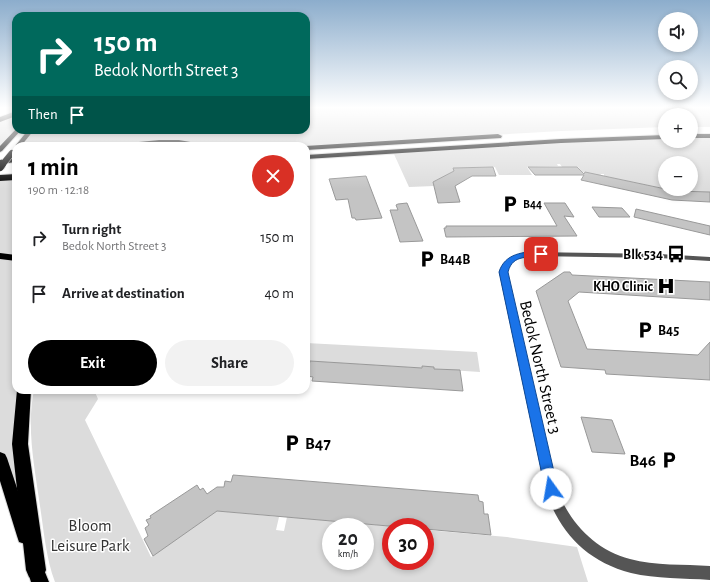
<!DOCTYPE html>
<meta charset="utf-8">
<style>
body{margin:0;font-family:"Alegreya Sans",sans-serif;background:#f2f2f2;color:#202124;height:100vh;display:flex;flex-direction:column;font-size:15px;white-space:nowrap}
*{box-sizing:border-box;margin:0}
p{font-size:13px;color:#757577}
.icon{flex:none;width:22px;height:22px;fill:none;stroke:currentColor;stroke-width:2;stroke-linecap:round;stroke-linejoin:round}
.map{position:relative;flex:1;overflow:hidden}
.drawer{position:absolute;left:12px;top:142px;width:298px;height:252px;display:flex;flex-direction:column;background:#fff;border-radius:12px;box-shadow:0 2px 6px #0003}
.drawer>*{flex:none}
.hud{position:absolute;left:12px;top:12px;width:298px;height:122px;border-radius:12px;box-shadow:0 2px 6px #0003;background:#00695c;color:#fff;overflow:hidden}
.buttons{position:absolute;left:658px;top:12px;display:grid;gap:8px}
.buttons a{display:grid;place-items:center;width:40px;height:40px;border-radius:50%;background:#fff;box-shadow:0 2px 6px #0003;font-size:20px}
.speed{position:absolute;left:322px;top:518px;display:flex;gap:8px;font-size:20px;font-weight:700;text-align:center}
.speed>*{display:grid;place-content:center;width:52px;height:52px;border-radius:50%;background:#fff;box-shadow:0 2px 6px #0003;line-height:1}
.speed small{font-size:10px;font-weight:400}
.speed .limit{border:6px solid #d22;background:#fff;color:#111}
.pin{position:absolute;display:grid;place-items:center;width:34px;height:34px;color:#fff;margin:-17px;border-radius:8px;box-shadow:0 2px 6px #0006}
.me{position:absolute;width:44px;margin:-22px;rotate:347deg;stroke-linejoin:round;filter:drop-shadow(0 0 3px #0008)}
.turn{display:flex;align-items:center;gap:14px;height:84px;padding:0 16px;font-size:18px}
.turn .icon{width:52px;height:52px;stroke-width:2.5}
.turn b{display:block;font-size:28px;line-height:34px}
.then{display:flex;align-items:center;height:38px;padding:0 16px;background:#0003;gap:8px;font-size:15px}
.round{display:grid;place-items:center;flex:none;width:42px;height:42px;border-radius:21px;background:#f2f2f2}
.overview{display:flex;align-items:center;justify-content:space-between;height:68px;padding:0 16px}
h1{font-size:24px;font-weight:700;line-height:30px;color:#000}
.button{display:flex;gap:8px;margin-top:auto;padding:8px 16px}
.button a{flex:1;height:46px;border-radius:24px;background:#000;color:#fff;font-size:16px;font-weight:700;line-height:46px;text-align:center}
.button a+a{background:#f2f2f2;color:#202124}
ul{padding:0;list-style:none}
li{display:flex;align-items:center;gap:12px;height:56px;padding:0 16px}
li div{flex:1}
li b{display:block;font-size:15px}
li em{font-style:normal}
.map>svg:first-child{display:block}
.green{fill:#dcdcdc;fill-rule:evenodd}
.building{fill:#c4c4c4;stroke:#999}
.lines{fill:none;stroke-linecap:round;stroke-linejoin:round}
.primary-casing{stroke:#dbdbdb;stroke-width:2}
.motorway-casing{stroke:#dbdbdb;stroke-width:2}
.minor{fill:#555;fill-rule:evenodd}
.primary{fill:#000;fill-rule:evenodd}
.motorway{fill:#000;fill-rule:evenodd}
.primary-bridge-far1-casing{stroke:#dbdbdb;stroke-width:7;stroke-linecap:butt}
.primary-bridge-casing{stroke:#dbdbdb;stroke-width:10;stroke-linecap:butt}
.primary-bridge-far1{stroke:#000;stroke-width:6}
.primary-bridge{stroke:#000;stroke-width:8}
.route{fill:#1a73e8;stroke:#114b97}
.labels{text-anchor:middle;stroke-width:3;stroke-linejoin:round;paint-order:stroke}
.far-poi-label{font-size:12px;font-weight:bold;fill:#000;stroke:#fff;text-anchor:start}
.poi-label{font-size:14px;font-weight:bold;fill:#000;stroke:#fff;text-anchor:end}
.near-street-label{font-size:17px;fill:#000;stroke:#fff}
.near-poi-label{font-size:17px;font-weight:bold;fill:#000;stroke:#fff;text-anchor:start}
.near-park-label{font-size:17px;fill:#333;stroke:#fff}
</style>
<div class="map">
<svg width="710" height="582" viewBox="0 0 710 582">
<rect width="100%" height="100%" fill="#fff"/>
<path class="green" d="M 306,107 L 710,107 L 710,127 L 691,127 L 691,115 L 665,115 L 665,127 L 561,131 L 306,146 L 203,146 L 198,144 L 154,141 L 110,146 L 19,146 L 33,130 L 306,130 Z
M 16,113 L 16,130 L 0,150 L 0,120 Z
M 691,137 L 710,137 L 710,192 L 675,191 L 604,176 L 604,174 L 601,174 L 600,176 L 582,172 L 578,167 L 562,167 L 560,164 L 557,164 L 558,166 L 527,167 L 532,175 L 499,175 L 495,167 L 453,168 L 454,171 L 433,182 L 434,186 L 409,187 L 393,152 L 612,139 L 665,138 L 665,141 L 691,141 ZM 665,163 L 691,163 L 691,189 L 665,189 Z
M 16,177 L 16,390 L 24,390 L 31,525 L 0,458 L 0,178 Z
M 306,343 L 477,352 L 480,372 L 434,369 L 434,367 L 422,366 L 421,368 L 306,361 Z
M 34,390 L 94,390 L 98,399 L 85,420 L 151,557 L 217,511 L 279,517 L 276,530 L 284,531 L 287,517 L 398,527 L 391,527 L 391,561 L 425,561 L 426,530 L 507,537 L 577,547 L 588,582 L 55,582 C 46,558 44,532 40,506 C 35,469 26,428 34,390 ZM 331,527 L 365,527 L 365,561 L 331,561 Z"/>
<path class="building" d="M 493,167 L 496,176 L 472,176 L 455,186 L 460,202 L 438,203 L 433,182 L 454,171 L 453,168 Z
M 528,167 L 577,167 L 584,174 L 585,172 L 675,191 L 710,192 L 710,202 L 672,200 L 581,180 L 584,175 L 535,175 Z
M 366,176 L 382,218 L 356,220 L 355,218 L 352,218 L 348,199 L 336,200 L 329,179 Z
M 407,203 L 423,241 L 400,242 L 390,210 L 398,210 L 396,205 L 398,204 Z
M 544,203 L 565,203 L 574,217 L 564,216 L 577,236 L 446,237 L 444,228 L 446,228 L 446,226 L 557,226 Z
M 592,207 L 622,208 L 630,217 L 599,217 Z
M 636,209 L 710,226 L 710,235 L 634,217 Z
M 564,272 L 570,272 L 572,275 L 710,282 L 710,300 L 579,292 L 568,301 L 587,349 L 698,355 L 710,342 L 710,380 L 606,374 L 605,370 L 561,367 L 536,291 Z
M 310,361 L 422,368 L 422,366 L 434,367 L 434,369 L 460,370 L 463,391 L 312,381 L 313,377 L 307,376 Z
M 581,417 L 612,420 L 625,454 L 592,452 Z
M 233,475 L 478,495 L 479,501 L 483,502 L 484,514 L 488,514 L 491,535 L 425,529 L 425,527 L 400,527 L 217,511 L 153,556 L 144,539 L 148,536 L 145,528 L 149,525 L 146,520 L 151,518 L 150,516 L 197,485 L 200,490 L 203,488 L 207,494 L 217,487 L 224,487 L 225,481 L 231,482 Z"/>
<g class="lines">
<g class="primary-casing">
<path id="primary" d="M 16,129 L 16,130 L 21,130 L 2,151 L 0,152 L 0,146 Z
M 28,130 L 34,130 L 21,146 L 16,146 L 16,147 L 16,145 Z
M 0,452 L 5,454 L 7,458 L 33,536 L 31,542 L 25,544 L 19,542 L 17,536 L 0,481 Z
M 34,558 L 40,560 L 49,582 L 31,582 L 26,566 L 28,560 Z"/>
</g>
<g class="motorway-casing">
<path id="motorway" d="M 16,111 L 16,116 L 0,122 L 0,117 Z
M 498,134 L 502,136 L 501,138 L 306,150 L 306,146 L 305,146 Z
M 691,134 L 710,134 L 710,138 L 691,138 Z
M 665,135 L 665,139 L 561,143 L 306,159 L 306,155 L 561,139 Z
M 159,140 L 179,140 L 202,144 L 203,146 L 169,144 L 115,146 L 119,144 Z
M 16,158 L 16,162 L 0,164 L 0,160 Z
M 16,174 L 16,180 L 0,181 L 0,175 Z
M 0,253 L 16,255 L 16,261 L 0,259 Z
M 17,390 L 31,390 L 28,444 L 46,570 L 43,577 L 36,580 L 29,577 L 26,570 L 12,444 Z"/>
</g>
<path class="minor" d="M 532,252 L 659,254 L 710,257 L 710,261 L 659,258 L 532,256 C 521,257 510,260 507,272 L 557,489 C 569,522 595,550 630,559 C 655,566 684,564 710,566 L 710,580 C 684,578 656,579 631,573 C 586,561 559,532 545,489 L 499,272 C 504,257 518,253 532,252 Z"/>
<use href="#primary" class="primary"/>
<use href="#motorway" class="motorway"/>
<g class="primary-bridge-far1-casing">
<path id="primary-bridge-far1" d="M 2,165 L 12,153"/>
</g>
<g class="primary-bridge-casing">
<path id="primary-bridge" d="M 0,167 L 2,164"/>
</g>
<use href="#primary-bridge-far1" class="primary-bridge-far1"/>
<use href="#primary-bridge" class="primary-bridge"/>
</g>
<linearGradient id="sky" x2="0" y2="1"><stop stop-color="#8cadcc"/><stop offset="0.57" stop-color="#fff"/><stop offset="1" stop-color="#fff" stop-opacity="0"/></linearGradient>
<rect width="710" height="189" fill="url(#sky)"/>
<path class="route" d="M 541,251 L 545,254 L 544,255 C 529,259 513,253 508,272 L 558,489 L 556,494 L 551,496 L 547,494 L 545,489 L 499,272 C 505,253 523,252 541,251 Z"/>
<defs>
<g id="parking-bare" transform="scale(1.38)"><path d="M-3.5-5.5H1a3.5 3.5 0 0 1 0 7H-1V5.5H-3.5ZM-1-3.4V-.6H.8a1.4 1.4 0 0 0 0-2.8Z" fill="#000" stroke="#fff" stroke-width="2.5" paint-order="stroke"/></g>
<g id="bus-bare" transform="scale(1.38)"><path d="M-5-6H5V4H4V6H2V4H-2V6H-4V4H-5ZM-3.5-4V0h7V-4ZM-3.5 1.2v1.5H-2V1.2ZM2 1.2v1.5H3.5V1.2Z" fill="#000" stroke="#fff" stroke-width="2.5" paint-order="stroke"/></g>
<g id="hospital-bare" transform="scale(1.38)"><path d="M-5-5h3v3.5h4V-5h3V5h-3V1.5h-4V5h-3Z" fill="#000" stroke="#fff" stroke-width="2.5" paint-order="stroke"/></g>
</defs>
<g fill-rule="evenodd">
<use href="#parking-bare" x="510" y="204"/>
<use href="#bus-bare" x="676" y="254"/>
<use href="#parking-bare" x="427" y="259"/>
<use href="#hospital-bare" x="666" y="286"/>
<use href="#parking-bare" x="645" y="330"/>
<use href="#parking-bare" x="292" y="443"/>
<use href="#parking-bare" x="669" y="460"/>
</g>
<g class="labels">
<g class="far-poi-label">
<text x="523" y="208">B44</text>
</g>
<g class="poi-label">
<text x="663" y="259">Blk 534</text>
<text x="440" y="264" text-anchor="start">B44B</text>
<text x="653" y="291">KHO Clinic</text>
<text x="658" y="335" text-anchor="start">B45</text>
</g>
<g class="near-street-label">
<text transform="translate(541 367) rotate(77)" y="6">Bedok North Street 3</text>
</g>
<g class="near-poi-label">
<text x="305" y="449">B47</text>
<text x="656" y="466" text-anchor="end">B46</text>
</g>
<g class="near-park-label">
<text x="90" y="531">Bloom<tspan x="90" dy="20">Leisure Park</tspan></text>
</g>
</g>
</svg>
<div class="buttons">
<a><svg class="icon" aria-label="sound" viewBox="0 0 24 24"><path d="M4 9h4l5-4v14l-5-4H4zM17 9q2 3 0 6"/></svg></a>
<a><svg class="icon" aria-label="search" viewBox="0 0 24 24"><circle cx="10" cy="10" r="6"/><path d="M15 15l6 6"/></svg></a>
<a>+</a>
<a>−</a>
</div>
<div class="speed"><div>20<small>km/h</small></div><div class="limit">30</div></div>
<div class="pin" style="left:541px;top:254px;background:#d93025"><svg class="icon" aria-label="arrive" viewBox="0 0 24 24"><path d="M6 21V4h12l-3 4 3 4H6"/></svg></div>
<svg class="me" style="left:551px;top:489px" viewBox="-20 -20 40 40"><circle r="19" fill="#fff"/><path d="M0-13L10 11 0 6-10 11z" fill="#1a73e8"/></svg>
<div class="hud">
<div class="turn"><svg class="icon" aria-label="right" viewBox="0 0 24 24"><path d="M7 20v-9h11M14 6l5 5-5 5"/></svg><div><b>150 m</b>Bedok North Street 3</div></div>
<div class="then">Then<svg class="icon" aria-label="arrive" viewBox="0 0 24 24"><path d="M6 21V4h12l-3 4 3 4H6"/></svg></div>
</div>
<section class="drawer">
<div class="overview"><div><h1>1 min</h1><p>190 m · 12:18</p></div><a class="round" style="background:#d93025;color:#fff"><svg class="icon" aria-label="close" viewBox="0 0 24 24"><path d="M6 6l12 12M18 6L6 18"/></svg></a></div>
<ul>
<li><svg class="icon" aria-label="right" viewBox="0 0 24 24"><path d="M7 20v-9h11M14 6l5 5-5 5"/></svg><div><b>Turn right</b><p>Bedok North Street 3</p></div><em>150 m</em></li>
<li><svg class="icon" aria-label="arrive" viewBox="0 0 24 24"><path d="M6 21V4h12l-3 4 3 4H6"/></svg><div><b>Arrive at destination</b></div><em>40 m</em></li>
</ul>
<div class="button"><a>Exit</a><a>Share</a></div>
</section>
</div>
